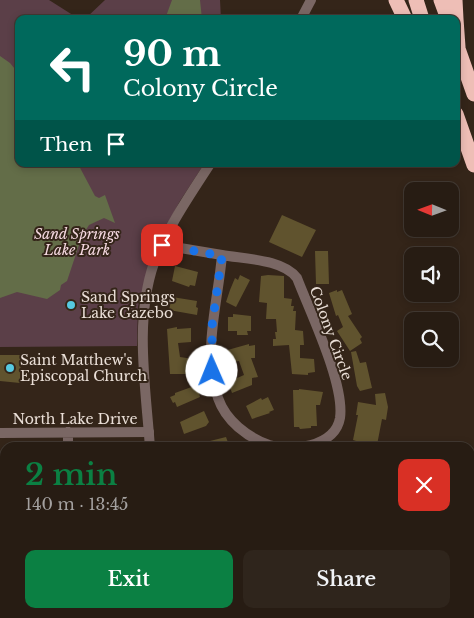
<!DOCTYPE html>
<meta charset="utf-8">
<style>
body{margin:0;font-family:"Libre Baskerville",serif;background:#2f251c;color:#f1f3f6;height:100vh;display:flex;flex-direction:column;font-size:19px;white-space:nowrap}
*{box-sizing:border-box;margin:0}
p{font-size:16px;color:#a4a1a0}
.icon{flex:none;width:28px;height:28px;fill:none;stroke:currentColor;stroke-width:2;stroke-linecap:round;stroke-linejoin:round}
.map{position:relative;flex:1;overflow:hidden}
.drawer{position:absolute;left:0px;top:442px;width:475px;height:176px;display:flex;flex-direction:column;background:#271c13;border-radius:15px 15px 0 0;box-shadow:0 2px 8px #0003,0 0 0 1px #433a33}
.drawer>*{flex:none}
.hud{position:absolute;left:15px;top:15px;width:445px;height:152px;border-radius:10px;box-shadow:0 2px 8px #0003,0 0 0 1px #433a33;background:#00695c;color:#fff;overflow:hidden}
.needle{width:32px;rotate:271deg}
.controls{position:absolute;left:404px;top:182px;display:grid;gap:10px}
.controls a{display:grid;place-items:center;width:55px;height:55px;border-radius:10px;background:#271c13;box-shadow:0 2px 8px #0003,0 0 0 1px #433a33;font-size:25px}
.pin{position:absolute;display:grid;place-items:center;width:42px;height:42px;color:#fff;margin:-21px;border-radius:10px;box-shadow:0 2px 8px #0006}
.me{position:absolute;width:55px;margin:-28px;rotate:359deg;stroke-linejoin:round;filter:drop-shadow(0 0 4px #0008)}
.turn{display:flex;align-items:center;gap:18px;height:105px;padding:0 25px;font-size:22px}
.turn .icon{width:65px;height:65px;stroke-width:2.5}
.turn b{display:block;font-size:35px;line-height:42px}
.then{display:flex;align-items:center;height:48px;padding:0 25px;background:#0003;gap:10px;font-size:19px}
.round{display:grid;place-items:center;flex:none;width:52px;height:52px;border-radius:10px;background:#2f251c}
.headline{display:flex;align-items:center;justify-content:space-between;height:85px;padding:0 25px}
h1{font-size:30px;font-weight:600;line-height:38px;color:#0b8043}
.action{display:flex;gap:10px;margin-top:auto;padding:10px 25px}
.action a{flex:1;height:58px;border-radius:10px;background:#0b8043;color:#fff;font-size:20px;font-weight:600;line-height:58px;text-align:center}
.action a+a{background:#2f251c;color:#f1f3f6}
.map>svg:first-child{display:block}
.green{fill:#5b3f48}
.water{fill:#636d48}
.building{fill:#60532e}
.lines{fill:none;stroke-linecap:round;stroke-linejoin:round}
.minor{stroke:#7a6764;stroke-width:10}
.tertiary{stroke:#7a6764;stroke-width:10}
.motorway{stroke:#eebeb6;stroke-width:15}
.route{stroke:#1a73e8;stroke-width:9;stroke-dasharray:0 16.2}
.poi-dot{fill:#56c9e0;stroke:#342519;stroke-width:2}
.labels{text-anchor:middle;stroke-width:4;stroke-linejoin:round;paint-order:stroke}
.park-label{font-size:14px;font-style:italic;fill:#f6d9e1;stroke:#342519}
.poi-label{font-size:14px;fill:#eadfd7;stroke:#342519;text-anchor:start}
.street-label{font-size:14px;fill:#eadfd7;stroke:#342519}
</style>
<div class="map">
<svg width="474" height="618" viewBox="0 0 474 618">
<rect width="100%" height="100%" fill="#342519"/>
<path class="green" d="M 0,0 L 49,0 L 79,19 L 19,19 L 19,164 L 204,164 L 180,201 L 159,239 L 138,306 L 137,346 L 0,347 Z
M 105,0 L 220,0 L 221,19 L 85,19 Z"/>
<path class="water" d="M 172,0 L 200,0 L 202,19 L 165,19 Z
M 0,56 L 10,63 L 19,74 L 19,164 L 78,164 L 95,196 L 99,198 L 105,195 L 115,223 L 104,218 L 89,225 L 82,236 L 67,281 L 61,285 L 60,290 L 47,299 L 17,292 L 0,298 Z"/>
<path class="building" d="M 282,215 L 316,230 L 302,257 L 269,242 Z
M 315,251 L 328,251 L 329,284 L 316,284 Z
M 175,266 L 198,272 L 195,286 L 190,285 L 189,287 L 172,281 Z
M 240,275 L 250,280 L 236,307 L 226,302 L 230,290 L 235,278 L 238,280 Z
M 268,275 L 284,276 L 284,298 L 292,299 L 291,306 L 294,306 L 293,311 L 296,311 L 295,330 L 303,331 L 304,345 L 300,345 L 300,358 L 314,359 L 315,372 L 308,373 L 308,375 L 292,374 L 289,345 L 273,346 L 273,339 L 276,339 L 275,332 L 277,332 L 276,319 L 266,319 L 267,303 L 259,302 L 261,276 Z
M 337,290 L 337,292 L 342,290 L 352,314 L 348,316 L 362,337 L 360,339 L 362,343 L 350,351 L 337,331 L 343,327 L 338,315 L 336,316 L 329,293 Z
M 172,297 L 197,301 L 196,307 L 198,308 L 197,315 L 169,310 Z
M65 305a6 6 0 1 1 12 0a6 6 0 1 1-12 0Z
M 233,314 L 251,316 L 251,331 L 247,331 L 248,335 L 237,335 L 237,331 L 228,331 L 228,317 L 233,317 Z
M 177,327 L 177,329 L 191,328 L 191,342 L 178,343 L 180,357 L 193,359 L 193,372 L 186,373 L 186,374 L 170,374 L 167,329 Z
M 249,344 L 249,346 L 255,345 L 255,358 L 251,358 L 258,377 L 252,378 L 252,385 L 232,393 L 228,382 L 244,375 L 239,361 L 229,363 L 228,360 L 226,360 L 224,351 Z
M 356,351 L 360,363 L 366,362 L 372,388 L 360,391 L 357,386 L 351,352 Z
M 0,355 L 21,355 L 20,383 L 0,381 Z
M 197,385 L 200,397 L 177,407 L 175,402 L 173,403 L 170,397 L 175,395 L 175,393 Z
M 299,389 L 323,392 L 320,405 L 316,405 L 317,426 L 311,426 L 311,428 L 300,429 L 299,427 L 294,427 L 293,390 L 299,390 Z
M 385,393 L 388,407 L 386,420 L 382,419 L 377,445 L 369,444 L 369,445 L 353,440 L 358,415 L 356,415 L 358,402 L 376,405 L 375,394 Z
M 268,397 L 274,410 L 269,412 L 270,413 L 252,419 L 246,406 L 261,398 L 262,400 Z
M 204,411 L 209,422 L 206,426 L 184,434 L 180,422 Z
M 226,437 L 230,448 L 212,448 L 210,441 Z"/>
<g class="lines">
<path class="minor" d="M 162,245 L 222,255
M 222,255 C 244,259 283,259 297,278 C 310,312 345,384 340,418 C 335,447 291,452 269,445 C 247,437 226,421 218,398 C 202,351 218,303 222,255 Z
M 68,432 L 68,448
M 0,433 L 149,432
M 74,614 L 75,618"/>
<path class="tertiary" d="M 301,19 L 311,0
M 150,448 C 146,388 134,321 154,263 C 167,228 190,195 210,164
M 159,614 L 159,618"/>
<path class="motorway" d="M 396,0 L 405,19
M 416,0 L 422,19
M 441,0 L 448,19
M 455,0 L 456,19
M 456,19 L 458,47
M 456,43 L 474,94
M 456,114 L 474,165"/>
</g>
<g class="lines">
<path class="route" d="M 162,245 L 222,256 L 212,326 L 212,371"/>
</g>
<g class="poi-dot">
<circle cx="71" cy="305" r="5"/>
<circle cx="10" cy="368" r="5"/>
</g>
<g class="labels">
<g class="park-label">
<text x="77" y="239">Sand Springs<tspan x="77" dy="16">Lake Park</tspan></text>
</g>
<g class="poi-label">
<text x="81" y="302">Sand Springs<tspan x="81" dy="16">Lake Gazebo</tspan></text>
<text x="20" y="365">Saint Matthew's<tspan x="20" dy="16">Episcopal Church</tspan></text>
</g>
<g class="street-label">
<text transform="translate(331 333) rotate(70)" y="5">Colony Circle</text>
<text x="75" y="424">North Lake Drive</text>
</g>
</g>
</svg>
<div class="controls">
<a><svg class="needle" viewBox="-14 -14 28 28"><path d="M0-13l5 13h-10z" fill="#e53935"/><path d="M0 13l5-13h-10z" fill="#a4a1a0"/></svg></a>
<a><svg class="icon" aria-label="sound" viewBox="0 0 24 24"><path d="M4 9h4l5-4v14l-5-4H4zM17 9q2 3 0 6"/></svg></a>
<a><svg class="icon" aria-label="search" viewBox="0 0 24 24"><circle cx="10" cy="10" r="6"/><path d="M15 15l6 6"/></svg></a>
</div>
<div class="pin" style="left:162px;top:245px;background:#d93025"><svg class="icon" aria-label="arrive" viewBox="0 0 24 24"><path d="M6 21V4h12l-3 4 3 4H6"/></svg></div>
<svg class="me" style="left:212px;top:371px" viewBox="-20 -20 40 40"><circle r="19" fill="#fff"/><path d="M0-13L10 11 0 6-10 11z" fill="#1a73e8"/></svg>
<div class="hud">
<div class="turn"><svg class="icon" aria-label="left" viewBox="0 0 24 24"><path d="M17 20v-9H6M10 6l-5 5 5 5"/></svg><div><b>90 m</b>Colony Circle</div></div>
<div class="then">Then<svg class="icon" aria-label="arrive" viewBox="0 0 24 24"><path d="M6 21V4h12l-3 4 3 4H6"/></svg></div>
</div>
<section class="drawer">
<div class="headline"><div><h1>2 min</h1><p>140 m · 13:45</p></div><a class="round" style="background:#d93025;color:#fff"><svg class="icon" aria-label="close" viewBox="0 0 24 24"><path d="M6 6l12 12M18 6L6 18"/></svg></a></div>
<div class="action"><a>Exit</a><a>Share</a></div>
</section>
</div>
